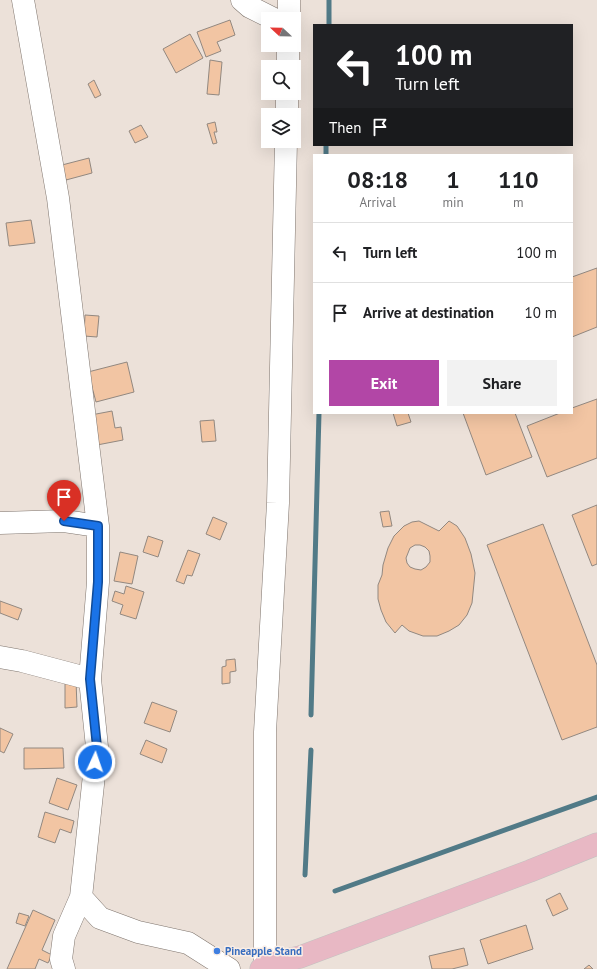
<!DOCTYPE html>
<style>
body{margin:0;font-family:"PT Sans",sans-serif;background:#f2f2f2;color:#202124;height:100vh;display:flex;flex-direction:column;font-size:15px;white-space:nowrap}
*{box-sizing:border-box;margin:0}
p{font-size:13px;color:#757577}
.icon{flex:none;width:22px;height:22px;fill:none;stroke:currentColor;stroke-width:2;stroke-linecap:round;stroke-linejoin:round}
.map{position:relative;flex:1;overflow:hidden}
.details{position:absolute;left:313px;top:154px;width:260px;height:260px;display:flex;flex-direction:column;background:#fff;border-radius:0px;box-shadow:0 4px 16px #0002}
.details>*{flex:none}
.banner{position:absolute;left:313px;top:24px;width:260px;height:122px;border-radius:0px;box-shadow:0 4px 16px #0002;background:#202124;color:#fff;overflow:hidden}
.needle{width:26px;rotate:292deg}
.controls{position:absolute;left:261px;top:12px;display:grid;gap:8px}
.controls a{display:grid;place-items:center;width:40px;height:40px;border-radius:0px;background:#fff;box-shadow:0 4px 16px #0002;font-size:20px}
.pin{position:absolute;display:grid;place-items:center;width:34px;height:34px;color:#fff;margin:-41px -17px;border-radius:50% 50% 50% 0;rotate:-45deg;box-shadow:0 0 4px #0007}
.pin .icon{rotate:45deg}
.me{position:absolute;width:44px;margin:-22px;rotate:3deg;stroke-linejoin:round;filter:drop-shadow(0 0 3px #0008)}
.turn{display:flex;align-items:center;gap:14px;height:84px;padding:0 16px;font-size:18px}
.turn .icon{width:52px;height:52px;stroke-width:2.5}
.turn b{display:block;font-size:28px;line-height:34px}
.then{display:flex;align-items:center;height:38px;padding:0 16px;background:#0003;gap:8px;font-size:15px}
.eta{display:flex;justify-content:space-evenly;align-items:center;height:68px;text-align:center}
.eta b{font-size:24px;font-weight:800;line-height:28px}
.button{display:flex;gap:8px;margin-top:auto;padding:8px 16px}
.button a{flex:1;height:46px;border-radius:0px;background:#b246a6;color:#fff;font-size:16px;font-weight:800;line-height:46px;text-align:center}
.button a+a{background:#f2f2f2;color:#202124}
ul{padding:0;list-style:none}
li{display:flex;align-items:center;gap:12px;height:60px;padding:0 16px;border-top:1px solid #e0e0e0}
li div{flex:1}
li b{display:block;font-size:15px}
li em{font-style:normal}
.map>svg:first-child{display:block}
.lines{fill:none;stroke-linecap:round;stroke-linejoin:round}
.stream{stroke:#517a87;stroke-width:5}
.building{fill:#f2c5a3;stroke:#928880;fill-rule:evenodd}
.minor-casing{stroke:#7f756e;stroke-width:23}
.major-casing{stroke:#c3c2c1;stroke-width:23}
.minor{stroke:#fff;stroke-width:22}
.major{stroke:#e8b8c4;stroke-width:22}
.route-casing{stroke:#114b97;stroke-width:10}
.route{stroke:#1a73e8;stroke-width:7}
.shop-dot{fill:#3f7fe0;stroke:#faeee6;stroke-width:1.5}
.labels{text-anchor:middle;stroke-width:3;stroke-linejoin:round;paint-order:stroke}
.shop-label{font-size:11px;font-weight:bold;fill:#366cbe;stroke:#faeee6;text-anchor:start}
</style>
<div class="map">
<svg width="597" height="969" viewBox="0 0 597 969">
<rect width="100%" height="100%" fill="#ece1d9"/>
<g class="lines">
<path class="stream" d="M 329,0 L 329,25
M 326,155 L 326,145
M 311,715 L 319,413
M 305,875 L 311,750
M 335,891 L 597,797"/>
</g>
<path class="building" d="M 230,20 L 235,35 L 217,42 L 221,51 L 206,57 L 197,32 Z
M 190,34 L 203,58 L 176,73 L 163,49 Z
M 210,60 L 222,62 L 219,95 L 207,94 Z
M 94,80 L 101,95 L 95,98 L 88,84 Z
M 215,122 L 217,132 L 214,132 L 217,143 L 213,144 L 207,124 Z
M 141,125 L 148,137 L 135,143 L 129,131 Z
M 89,158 L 92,173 L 66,180 L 62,165 Z
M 31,220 L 35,243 L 9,246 L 6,223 Z
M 597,268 L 597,327 L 572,337 L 572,277 Z
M 85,315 L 99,316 L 97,337 L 84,336 Z
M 127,362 L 134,392 L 96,402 L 88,372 Z
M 597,399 L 597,458 L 547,477 L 527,426 L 560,413 L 572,413 L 572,408 Z
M 112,411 L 115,428 L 121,427 L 123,440 L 97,445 L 91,415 Z
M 393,413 L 408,413 L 411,422 L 397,426 Z
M 463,413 L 515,413 L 532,457 L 486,475 Z
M 214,420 L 216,441 L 202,442 L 200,421 Z
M 597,505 L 597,564 L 592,566 L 572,515 Z
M 389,511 L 392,526 L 383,527 L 380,512 Z
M 213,517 L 227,523 L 220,540 L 206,534 Z
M 419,521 L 439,531 L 449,521 L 457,526 L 465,538 L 471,554 L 475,573 L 472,603 L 467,615 L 459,625 L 449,631 L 437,636 L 423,636 L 409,631 L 402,625 L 395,633 L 386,622 L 381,610 L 378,599 L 378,585 L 382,575 L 383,565 L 388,548 L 394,536 L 404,526 L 412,522 ZM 415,545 L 420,545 L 425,547 L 429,551 L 430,556 L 430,562 L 426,567 L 421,570 L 415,569 L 410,567 L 407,563 L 406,558 L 410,548 Z
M 543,524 L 597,665 L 597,727 L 562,740 L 487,545 Z
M 148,536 L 163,541 L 158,557 L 143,552 Z
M 188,550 L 200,554 L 192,576 L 187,575 L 184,584 L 176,581 Z
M 120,552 L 138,556 L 132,584 L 114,581 Z
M 126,586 L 144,592 L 136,619 L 120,614 L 123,605 L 112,601 L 115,591 L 124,594 Z
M 0,601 L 22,609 L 18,620 L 0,613 Z
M 235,659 L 236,671 L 230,672 L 230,683 L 222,684 L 222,667 L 226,666 L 226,660 Z
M 65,681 L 76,681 L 77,707 L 65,708 Z
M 152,702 L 177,711 L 170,732 L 144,723 Z
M 0,728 L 13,734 L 4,753 L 0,751 Z
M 146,740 L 167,749 L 162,763 L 140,754 Z
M 24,748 L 63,748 L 64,768 L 24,769 Z
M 57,778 L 77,785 L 68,810 L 49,803 Z
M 45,812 L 74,821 L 71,833 L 60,829 L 55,843 L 38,837 Z
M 560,893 L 568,909 L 553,916 L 546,900 Z
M 33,910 L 55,920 L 42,950 L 52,955 L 48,963 L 39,959 L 35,969 L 7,969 Z
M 19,913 L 29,916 L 25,926 L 16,923 Z
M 526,925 L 533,949 L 488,964 L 480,940 Z
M 464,948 L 468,965 L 452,969 L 432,969 L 429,956 Z
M 589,965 L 593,969 L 584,969 Z"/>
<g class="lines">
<g class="minor-casing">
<path id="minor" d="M 23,0 L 58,198 L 98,526 L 98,582 L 90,679 L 97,747 L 81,897 L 64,936 L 61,959 L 64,969
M 242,0 L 250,7 L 274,19
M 289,19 L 289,0
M 288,67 L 288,45
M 287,115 L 287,93
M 0,523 L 64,521 L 98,526
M 0,657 L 22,661 L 90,679
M 81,897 L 100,918 L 138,932 L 188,943 L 229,969
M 265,965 L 265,732 L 278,503 L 286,141"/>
</g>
<g class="major-casing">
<path id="major" d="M 261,969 L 265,965 L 300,957 L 530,871 L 597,844"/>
</g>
<use href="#minor" class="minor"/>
<use href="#major" class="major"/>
</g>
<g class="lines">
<g class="route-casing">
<path id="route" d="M 64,521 L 98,526 L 98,582 L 90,679 L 97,747 L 95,762"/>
</g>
<use href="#route" class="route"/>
</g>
<circle class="shop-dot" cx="217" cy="951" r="4"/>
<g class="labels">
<g class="shop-label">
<text x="225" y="955">Pineapple Stand</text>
</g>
</g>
</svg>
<div class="controls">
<a><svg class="needle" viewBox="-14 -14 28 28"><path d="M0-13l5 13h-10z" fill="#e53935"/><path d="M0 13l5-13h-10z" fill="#757577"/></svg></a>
<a><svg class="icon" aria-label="search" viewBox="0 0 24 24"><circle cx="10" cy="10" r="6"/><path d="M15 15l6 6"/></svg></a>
<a><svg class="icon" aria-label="layers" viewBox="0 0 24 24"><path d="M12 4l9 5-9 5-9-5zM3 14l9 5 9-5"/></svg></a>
</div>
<div class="pin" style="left:64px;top:521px;background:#d93025"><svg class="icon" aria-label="arrive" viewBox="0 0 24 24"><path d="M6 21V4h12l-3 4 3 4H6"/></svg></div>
<svg class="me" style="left:95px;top:762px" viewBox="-20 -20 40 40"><circle r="17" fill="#1a73e8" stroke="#fff" stroke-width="3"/><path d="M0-11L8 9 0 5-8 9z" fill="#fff"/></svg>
<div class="banner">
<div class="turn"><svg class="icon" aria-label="left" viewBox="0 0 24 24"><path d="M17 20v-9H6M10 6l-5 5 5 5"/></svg><div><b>100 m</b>Turn left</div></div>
<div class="then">Then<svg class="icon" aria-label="arrive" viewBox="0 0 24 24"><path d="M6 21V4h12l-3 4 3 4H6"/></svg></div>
</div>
<section class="details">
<div class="eta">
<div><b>08:18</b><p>Arrival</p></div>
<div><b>1</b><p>min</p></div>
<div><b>110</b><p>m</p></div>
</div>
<ul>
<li><svg class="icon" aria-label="left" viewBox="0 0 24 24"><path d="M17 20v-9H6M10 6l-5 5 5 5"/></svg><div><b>Turn left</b></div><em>100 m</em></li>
<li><svg class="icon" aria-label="arrive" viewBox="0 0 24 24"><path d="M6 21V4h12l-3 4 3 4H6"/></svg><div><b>Arrive at destination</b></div><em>10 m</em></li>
</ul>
<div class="button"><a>Exit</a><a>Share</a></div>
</section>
</div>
